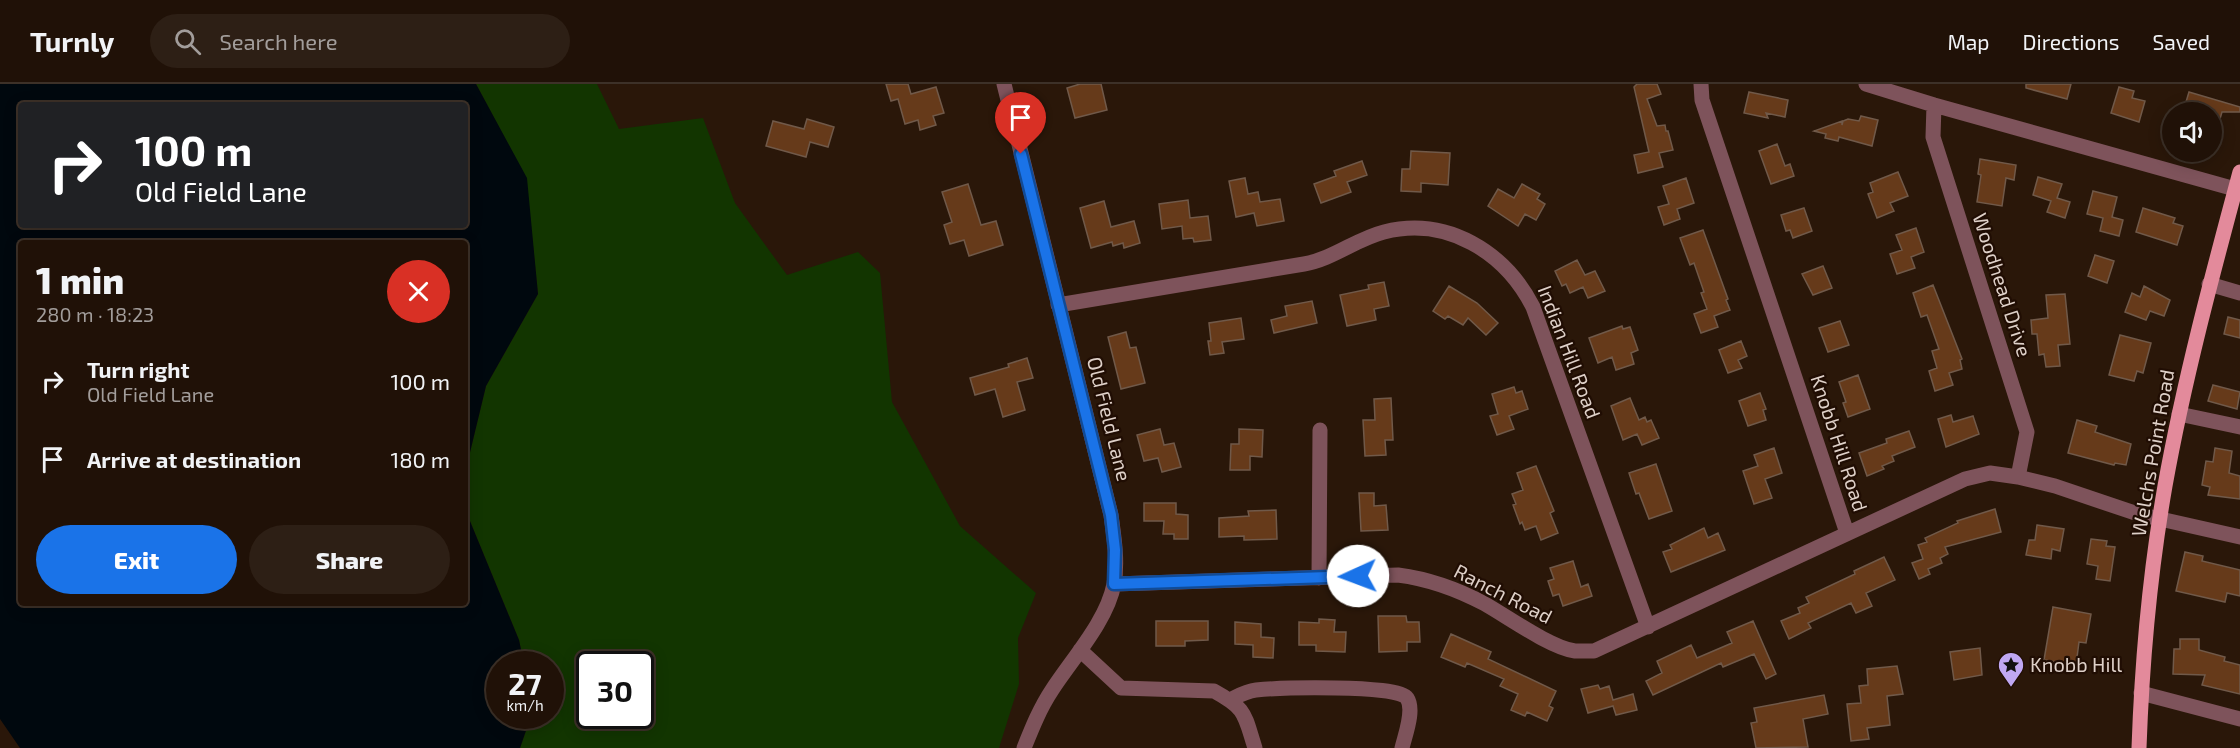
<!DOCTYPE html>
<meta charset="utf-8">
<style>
body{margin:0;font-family:"Exo 2",sans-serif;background:#2d1f15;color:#f1f3f6;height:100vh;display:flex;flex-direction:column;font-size:22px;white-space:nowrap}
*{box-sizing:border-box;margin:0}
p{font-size:20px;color:#a29d9b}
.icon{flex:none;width:33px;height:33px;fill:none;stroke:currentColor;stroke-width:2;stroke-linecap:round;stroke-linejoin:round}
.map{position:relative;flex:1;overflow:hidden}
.panel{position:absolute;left:18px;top:156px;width:450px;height:366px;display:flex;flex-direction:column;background:#201107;border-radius:6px;box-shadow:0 3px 15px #0003,0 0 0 2px #3d3128}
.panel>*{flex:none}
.guide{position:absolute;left:18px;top:18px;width:450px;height:126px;border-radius:6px;box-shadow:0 3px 15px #0003,0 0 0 2px #3d3128;background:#202124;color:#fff;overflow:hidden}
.controls{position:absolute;left:2162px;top:18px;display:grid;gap:12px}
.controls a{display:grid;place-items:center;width:60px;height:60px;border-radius:50%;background:#201107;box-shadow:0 3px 15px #0003,0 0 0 2px #3d3128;font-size:30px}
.speed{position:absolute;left:486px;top:567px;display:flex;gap:12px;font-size:30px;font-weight:700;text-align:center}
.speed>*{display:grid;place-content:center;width:78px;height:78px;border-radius:50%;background:#201107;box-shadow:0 3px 15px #0003,0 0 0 2px #3d3128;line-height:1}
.speed small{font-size:15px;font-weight:400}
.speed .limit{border:3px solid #111;border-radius:9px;background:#fff;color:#111}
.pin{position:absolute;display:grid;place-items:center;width:51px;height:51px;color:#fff;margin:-62px -26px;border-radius:50% 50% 50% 0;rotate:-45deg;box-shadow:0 0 6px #0007}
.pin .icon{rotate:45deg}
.me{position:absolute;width:66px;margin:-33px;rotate:268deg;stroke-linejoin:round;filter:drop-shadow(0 0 4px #0008)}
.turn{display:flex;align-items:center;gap:21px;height:126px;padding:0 18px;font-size:27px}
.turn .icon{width:78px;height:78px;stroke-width:2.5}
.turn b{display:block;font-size:42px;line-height:51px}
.round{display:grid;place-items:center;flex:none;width:63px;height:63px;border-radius:32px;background:#2d1f15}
.headline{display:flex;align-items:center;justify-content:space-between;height:102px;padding:0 18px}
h1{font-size:36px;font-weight:800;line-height:45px}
.cta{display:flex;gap:12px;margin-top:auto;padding:12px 18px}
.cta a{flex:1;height:69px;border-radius:36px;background:#1a73e8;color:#fff;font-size:24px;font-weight:800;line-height:69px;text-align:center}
.cta a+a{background:#2d1f15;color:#f1f3f6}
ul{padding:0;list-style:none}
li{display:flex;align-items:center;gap:18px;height:78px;padding:0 18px}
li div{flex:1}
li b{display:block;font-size:22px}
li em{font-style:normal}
header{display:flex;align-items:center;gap:36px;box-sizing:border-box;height:84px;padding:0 30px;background:#201107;border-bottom:2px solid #3d3128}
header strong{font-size:28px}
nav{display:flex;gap:33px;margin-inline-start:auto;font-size:21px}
.search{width:420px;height:54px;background:#2d1f15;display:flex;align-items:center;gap:15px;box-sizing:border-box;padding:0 21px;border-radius:33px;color:#a29d9b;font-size:22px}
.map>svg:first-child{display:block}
.green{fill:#123500;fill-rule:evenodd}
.water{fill:#00080e;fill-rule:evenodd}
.building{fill:#663a1a;stroke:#705949;stroke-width:1.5}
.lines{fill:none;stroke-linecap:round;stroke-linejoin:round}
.minor{stroke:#7e535b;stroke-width:15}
.major{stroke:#e38a9b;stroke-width:15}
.route-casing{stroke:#114b97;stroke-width:15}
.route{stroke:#1a73e8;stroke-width:10}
.labels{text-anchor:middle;stroke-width:4.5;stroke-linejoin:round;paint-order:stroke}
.street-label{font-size:20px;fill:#ded0c8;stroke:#200d03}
.poi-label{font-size:20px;fill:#ded0c8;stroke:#200d03;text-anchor:start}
</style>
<header>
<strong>Turnly</strong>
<div class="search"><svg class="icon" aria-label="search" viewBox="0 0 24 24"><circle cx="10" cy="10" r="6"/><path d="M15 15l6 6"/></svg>Search here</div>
<nav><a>Map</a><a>Directions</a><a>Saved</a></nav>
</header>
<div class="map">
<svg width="2240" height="664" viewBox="0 0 2240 664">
<rect width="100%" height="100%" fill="#2a1709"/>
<path class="green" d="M 476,0 L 597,0 L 619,45 L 703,34 L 735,119 L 787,191 L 858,168 L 880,189 L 892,318 L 960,442 L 1036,509 L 1018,554 L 1019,600 L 999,664 L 520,664 L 531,632 L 550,632 L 550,580 L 524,580 L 519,556 L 465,425 L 465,389 L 486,302 L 538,210 L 526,94 ZM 590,580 L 640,580 L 640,632 L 590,632 Z"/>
<path class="water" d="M 0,0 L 476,0 L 527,94 L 538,210 L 486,302 L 465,389 L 465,159 L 21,159 L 21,519 L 465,519 L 465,425 L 519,556 L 524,580 L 500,580 L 500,632 L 531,632 L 520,664 L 20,664 L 0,635 ZM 21,21 L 465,21 L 465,141 L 21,141 Z"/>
<path class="building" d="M 886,0 L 908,0 L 911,10 L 936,3 L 944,29 L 933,32 L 936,41 L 920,46 L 918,36 L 905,40 L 898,15 L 891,17 Z
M 1080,0 L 1101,0 L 1107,26 L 1075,34 L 1067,4 Z
M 1637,0 L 1657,0 L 1661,10 L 1647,15 L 1657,42 L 1665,41 L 1666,47 L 1668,47 L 1673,66 L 1659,69 L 1663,83 L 1638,89 L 1634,71 L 1649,68 L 1634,3 Z
M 2026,0 L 2071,0 L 2067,15 L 2026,4 Z
M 2119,3 L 2134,7 L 2132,14 L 2145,17 L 2139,38 L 2111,29 Z
M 1749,8 L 1788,16 L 1785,33 L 1766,29 L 1768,34 L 1744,29 Z
M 2189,8 L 2240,23 L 2240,28 L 2222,28 L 2214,55 L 2211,55 L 2211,28 L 2183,28 Z
M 1861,32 L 1878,36 L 1872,62 L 1839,53 L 1838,57 L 1825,54 L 1826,50 L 1814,47 L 1842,37 L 1842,41 L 1843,37 L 1848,35 L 1859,37 Z
M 807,35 L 834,43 L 828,63 L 810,58 L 806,73 L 766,62 L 773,37 L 804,45 Z
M 1777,60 L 1785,82 L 1790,80 L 1794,92 L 1771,100 L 1759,67 Z
M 1411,67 L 1450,69 L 1448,101 L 1421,99 L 1421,108 L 1401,107 L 1402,85 L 1410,85 Z
M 1980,75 L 2016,81 L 2014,96 L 2006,94 L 2002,122 L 1977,118 L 1981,91 L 1978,90 Z
M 1362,77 L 1367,91 L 1347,98 L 1351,108 L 1321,119 L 1314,100 L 1336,92 L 1334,87 Z
M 1898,88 L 1908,112 L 1890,119 L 1894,127 L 1877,134 L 1868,110 L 1873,108 L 1870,99 Z
M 2038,93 L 2062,100 L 2057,114 L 2070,118 L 2065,134 L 2047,128 L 2051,117 L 2033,111 Z
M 1245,94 L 1248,110 L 1258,108 L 1260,118 L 1280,115 L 1284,137 L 1257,142 L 1254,129 L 1236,133 L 1229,97 Z
M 1686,94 L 1694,119 L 1677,125 L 1680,135 L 1664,141 L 1658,123 L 1669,120 L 1663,102 Z
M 968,100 L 981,141 L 996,137 L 1003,161 L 969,172 L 964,156 L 950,160 L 944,141 L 952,138 L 942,108 Z
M 1522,100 L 1540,110 L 1537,115 L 1545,120 L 1536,136 L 1525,130 L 1518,142 L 1488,122 L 1498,105 L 1514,114 Z
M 2093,107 L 2117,113 L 2112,133 L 2123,136 L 2119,152 L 2100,147 L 2103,134 L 2087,130 Z
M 1188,116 L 1190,134 L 1208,132 L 1211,156 L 1194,158 L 1193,154 L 1183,155 L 1182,142 L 1162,145 L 1159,120 Z
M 1104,117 L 1111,143 L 1134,137 L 1140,159 L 1124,164 L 1123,159 L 1113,162 L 1112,158 L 1091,164 L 1080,124 Z
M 1804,124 L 1812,147 L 1793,154 L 1790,146 L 1786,147 L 1781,131 Z
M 2143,124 L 2175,134 L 2173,139 L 2183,142 L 2177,161 L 2136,148 Z
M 1916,144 L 1924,168 L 1911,173 L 1915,184 L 1897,190 L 1890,170 L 1902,166 L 1896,151 Z
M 1703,146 L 1728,215 L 1726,216 L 1730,226 L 1714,232 L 1718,243 L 1701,249 L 1694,230 L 1707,225 L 1701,209 L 1704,208 L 1694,179 L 1690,181 L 1680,154 Z
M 2095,171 L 2114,177 L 2107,199 L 2088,192 Z
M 1577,176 L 1585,191 L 1595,187 L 1605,207 L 1588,214 L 1583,203 L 1570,209 L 1566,200 L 1562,202 L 1555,187 Z
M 1823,182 L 1832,204 L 1813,211 L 1802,190 Z
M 1384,198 L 1389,222 L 1374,225 L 1376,236 L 1347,242 L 1340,211 L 1369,205 L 1368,201 Z
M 1933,201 L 1962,275 L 1960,276 L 1962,285 L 1949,289 L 1953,301 L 1935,307 L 1929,287 L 1937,284 L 1932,267 L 1939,265 L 1927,231 L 1921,233 L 1913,209 Z
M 1449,202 L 1477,219 L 1498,239 L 1486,251 L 1468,234 L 1463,241 L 1448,232 L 1445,235 L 1433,227 Z
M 2144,202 L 2170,216 L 2164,232 L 2150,227 L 2146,236 L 2125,228 L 2132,209 L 2140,213 Z
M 2065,210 L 2070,260 L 2058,261 L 2060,282 L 2046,283 L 2044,270 L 2039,271 L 2037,250 L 2032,250 L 2031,236 L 2048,234 L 2046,211 Z
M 1312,217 L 1317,239 L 1274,249 L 1271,236 L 1287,232 L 1285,222 Z
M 2228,233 L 2240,236 L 2240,254 L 2224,250 Z
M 1241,234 L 1244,255 L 1222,258 L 1224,269 L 1210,271 L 1208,257 L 1211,257 L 1209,239 Z
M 1840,237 L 1849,261 L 1828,268 L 1819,244 Z
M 1622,242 L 1623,245 L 1630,243 L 1638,266 L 1631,269 L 1634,280 L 1616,286 L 1612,273 L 1598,279 L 1589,254 Z
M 1126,248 L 1130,264 L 1136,263 L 1145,299 L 1121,305 L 1108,253 Z
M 2120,251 L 2151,259 L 2143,289 L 2137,287 L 2134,297 L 2109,291 Z
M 1741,257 L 1747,272 L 1738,276 L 1742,284 L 1728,289 L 1719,266 Z
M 1027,274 L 1033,294 L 1017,298 L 1025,326 L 1003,333 L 995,305 L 975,311 L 970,294 L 1009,283 L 1008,280 Z
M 1858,291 L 1870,325 L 1848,333 L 1843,319 L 1846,318 L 1839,298 Z
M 2213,301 L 2240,308 L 2237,325 L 2208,317 Z
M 1514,303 L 1516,309 L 1522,307 L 1528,325 L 1509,332 L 1514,345 L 1497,351 L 1490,332 L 1498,330 L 1492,310 Z
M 1760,309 L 1766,325 L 1763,326 L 1766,336 L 1748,342 L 1739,317 Z
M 1391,314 L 1393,356 L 1385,356 L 1386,371 L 1365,372 L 1363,336 L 1375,336 L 1374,315 Z
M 1630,314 L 1639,336 L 1645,333 L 1647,338 L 1651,336 L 1659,354 L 1642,361 L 1637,350 L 1623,356 L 1611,322 Z
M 1951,331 L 1953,338 L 1973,332 L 1979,350 L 1946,363 L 1938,335 Z
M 2077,336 L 2097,342 L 2095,348 L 2131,360 L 2126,381 L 2115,379 L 2114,381 L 2068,369 Z
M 1160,345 L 1164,361 L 1174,359 L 1181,383 L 1162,388 L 1158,374 L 1144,377 L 1137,351 Z
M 1239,345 L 1263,346 L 1262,373 L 1250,372 L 1250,386 L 1230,386 L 1231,360 L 1239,360 Z
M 1909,347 L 1915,363 L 1892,372 L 1894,377 L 1882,382 L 1884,385 L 1867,392 L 1859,369 L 1887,359 L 1886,355 Z
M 1774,364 L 1782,389 L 1765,395 L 1772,414 L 1754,420 L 1743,387 L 1758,382 L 1754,371 Z
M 2215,364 L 2232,367 L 2229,389 L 2240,392 L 2240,415 L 2208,411 L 2210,403 L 2202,401 L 2206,377 L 2213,378 Z
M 1656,380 L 1672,427 L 1649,435 L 1639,409 L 1636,410 L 1629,389 Z
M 1536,382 L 1554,427 L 1550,429 L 1558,449 L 1541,456 L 1536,442 L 1525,446 L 1522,438 L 1520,440 L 1513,421 L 1516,420 L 1512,410 L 1523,406 L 1517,389 Z
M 1359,409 L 1374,409 L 1374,422 L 1386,421 L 1388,446 L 1361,447 Z
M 1144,419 L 1176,419 L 1176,430 L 1188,431 L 1188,455 L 1174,455 L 1174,450 L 1163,450 L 1164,437 L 1144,437 Z
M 1995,425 L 2001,448 L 1945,463 L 1948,470 L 1940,474 L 1942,479 L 1928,485 L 1930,490 L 1919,495 L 1912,479 L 1923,475 L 1918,461 L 1927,458 L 1925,454 L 1958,439 L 1957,437 Z
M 1276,426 L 1277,455 L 1244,456 L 1244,452 L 1219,453 L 1219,434 L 1249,432 L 1248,427 Z
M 2037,441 L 2064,445 L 2060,467 L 2052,465 L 2051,475 L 2026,471 L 2029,456 L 2035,456 Z
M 1704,444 L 1708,454 L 1718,449 L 1725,466 L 1671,488 L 1663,468 L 1672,465 L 1670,461 Z
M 2091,455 L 2107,457 L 2106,462 L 2115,463 L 2110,497 L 2096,495 L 2098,482 L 2087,480 Z
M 2185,468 L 2203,472 L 2202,477 L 2240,486 L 2240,512 L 2227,509 L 2225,518 L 2176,507 Z
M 1884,473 L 1895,496 L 1866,509 L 1872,522 L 1856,529 L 1851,519 L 1808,539 L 1811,544 L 1789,555 L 1781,537 L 1800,529 L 1798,524 L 1809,519 L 1806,513 L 1855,490 L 1854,487 Z
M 1573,477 L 1581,503 L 1588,500 L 1592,512 L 1563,522 L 1559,510 L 1553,512 L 1548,497 L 1554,495 L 1550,484 Z
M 2053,523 L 2091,530 L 2086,559 L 2079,558 L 2076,581 L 2044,576 Z
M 1378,532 L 1406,532 L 1407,538 L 1419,538 L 1420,558 L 1407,558 L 1407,567 L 1379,568 Z
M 1319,535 L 1335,536 L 1334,548 L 1346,548 L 1345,568 L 1316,567 L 1316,561 L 1299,561 L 1299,538 L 1319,539 Z
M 1156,537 L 1208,537 L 1208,556 L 1185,557 L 1185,562 L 1156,562 Z
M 1753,537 L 1776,590 L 1766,595 L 1754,570 L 1723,583 L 1721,579 L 1653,611 L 1646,597 L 1662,589 L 1657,577 L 1691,561 L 1697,574 L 1732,559 L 1727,548 Z
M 1235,538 L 1261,540 L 1261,553 L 1274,554 L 1273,574 L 1253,573 L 1253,561 L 1235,560 Z
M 1451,550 L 1491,568 L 1488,575 L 1556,607 L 1549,622 L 1553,624 L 1547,637 L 1527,628 L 1525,632 L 1511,626 L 1518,610 L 1500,602 L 1504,595 L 1467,579 L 1465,583 L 1441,573 Z
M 2180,555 L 2199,555 L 2199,566 L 2225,573 L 2224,577 L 2240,581 L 2240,610 L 2202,601 L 2205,591 L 2173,590 L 2174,565 L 2180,565 Z
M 1980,564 L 1982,591 L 1954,596 L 1950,568 Z
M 1897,582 L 1903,610 L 1887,612 L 1890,641 L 1867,644 L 1869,655 L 1851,657 L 1847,620 L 1861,619 L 1859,602 L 1868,601 L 1867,585 Z
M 1598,601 L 1600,605 L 1609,602 L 1613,616 L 1633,610 L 1637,626 L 1616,631 L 1613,622 L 1588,629 L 1581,605 Z
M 1824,611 L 1828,630 L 1803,635 L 1808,663 L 1756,664 L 1751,639 L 1757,638 L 1754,624 Z"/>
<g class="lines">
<path class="minor" d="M 1004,0 L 1111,431 C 1114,453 1118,477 1114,500 C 1107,537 1072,575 1052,606 C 1040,624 1032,644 1024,664
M 1701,0 L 1702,16 L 1847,449
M 1866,0 L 1934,21 L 2235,105
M 1934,21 L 1933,53 L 2027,348 L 2018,393
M 2209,200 L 2240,209
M 1058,221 C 1140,207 1222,193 1304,180 C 1333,175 1356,155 1384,148 C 1447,132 1505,168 1533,223 L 1648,543
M 2179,330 L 2240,343
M 1319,494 L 1320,346
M 1114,500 L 1398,491 C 1429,495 1457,505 1485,520 C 1508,533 1551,564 1575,567 C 1581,567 1588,567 1594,567 L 1965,395 L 1990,389 L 2018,393 L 2055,402 L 2138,430 L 2240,453
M 1080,566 L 1121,604 L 1214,607 C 1247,625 1244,630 1255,664
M 2141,609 L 2240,635
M 1230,616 C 1238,612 1246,607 1256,606 C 1277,604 1397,600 1407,614 C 1415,626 1405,651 1402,664"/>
<path class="major" d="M 2139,664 C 2142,577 2150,488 2165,402 C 2184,296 2212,192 2240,88"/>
</g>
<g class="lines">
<g class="route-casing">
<path id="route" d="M 1021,70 L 1111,431 L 1115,466 L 1114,500 L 1358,492"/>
</g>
<use href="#route" class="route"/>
</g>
<defs>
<g id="sight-pin" transform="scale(1.35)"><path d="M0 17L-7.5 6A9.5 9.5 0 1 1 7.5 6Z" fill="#c0a8f3" stroke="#200d03"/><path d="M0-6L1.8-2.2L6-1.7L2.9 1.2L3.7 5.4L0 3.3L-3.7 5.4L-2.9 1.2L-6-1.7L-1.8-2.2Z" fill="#111"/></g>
</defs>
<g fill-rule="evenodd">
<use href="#sight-pin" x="2011" y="581"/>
</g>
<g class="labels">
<g class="street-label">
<text transform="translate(2002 201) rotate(72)" y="7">Woodhead Drive</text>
<text transform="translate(1569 268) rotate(69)" y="7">Indian Hill Road</text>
<text transform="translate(1109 335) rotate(76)" y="7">Old Field Lane</text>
<text transform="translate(1839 359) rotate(72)" y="7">Knobb Hill Road</text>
<text transform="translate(2153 369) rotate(-80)" y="7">Welchs Point Road</text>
<text transform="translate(1503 510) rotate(27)" y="7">Ranch Road</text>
</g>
<g class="poi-label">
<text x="2030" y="588">Knobb Hill</text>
</g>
</g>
</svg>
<div class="controls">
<a><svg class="icon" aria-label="sound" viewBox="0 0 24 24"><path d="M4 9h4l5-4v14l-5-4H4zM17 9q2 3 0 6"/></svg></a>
</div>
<div class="speed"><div>27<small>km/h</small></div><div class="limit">30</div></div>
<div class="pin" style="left:1021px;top:70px;background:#d93025"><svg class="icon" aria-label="arrive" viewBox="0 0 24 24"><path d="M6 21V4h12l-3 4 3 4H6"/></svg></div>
<svg class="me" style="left:1358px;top:492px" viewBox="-20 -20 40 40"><circle r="19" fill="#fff"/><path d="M0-13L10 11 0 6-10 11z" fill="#1a73e8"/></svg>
<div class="guide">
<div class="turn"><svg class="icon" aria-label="right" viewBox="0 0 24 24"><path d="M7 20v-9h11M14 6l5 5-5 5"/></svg><div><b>100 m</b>Old Field Lane</div></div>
</div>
<section class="panel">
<div class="headline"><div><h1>1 min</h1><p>280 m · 18:23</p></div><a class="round" style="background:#d93025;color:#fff"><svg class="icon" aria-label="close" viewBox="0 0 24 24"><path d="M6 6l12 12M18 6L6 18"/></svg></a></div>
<ul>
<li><svg class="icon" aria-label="right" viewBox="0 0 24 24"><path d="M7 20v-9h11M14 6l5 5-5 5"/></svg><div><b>Turn right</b><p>Old Field Lane</p></div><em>100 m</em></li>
<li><svg class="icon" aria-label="arrive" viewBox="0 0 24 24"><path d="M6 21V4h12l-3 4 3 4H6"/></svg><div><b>Arrive at destination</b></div><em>180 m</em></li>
</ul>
<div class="cta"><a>Exit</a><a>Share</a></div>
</section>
</div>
